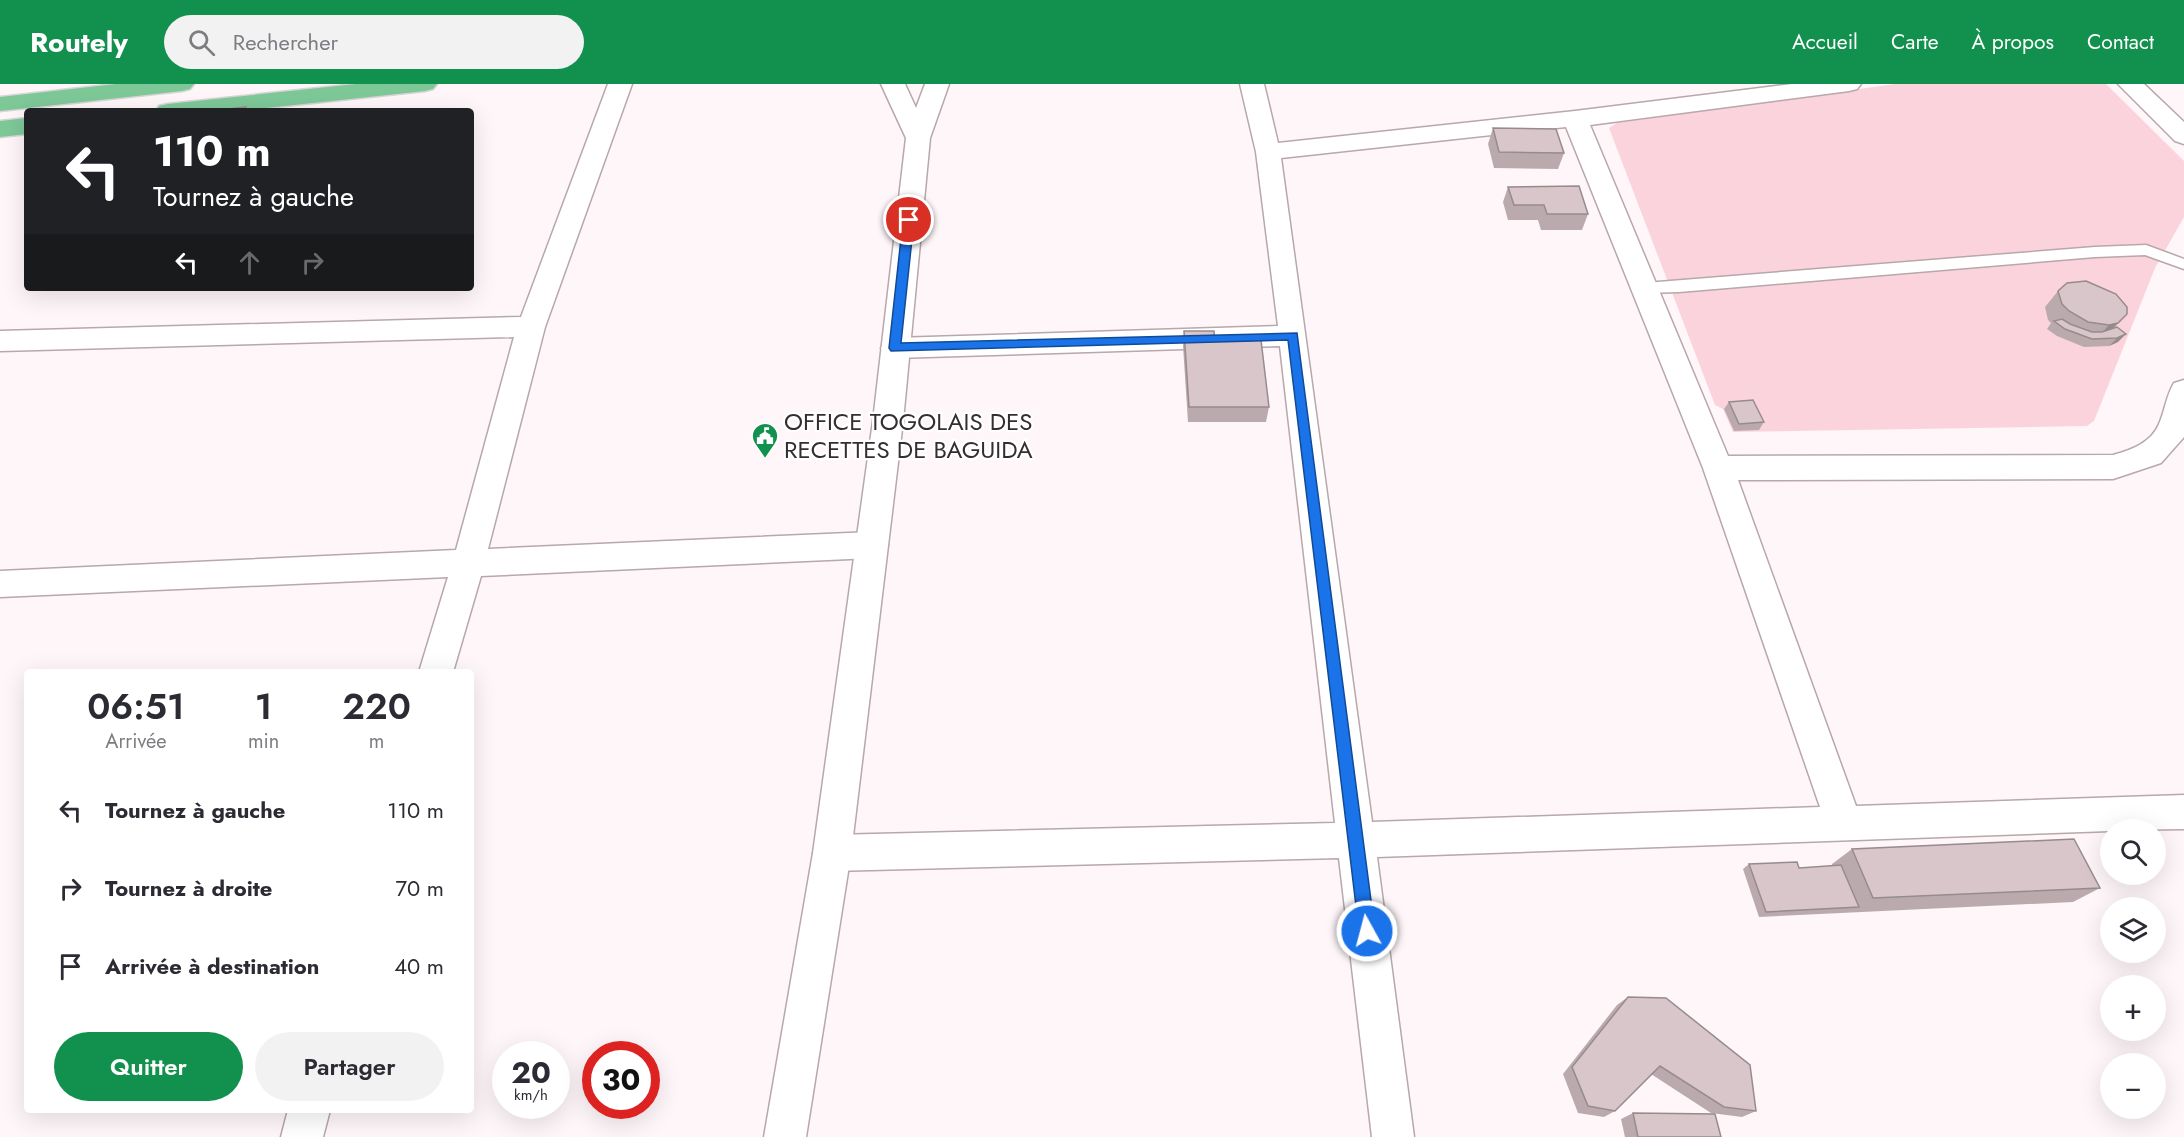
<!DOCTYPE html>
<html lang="fr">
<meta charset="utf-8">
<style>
body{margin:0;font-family:Jost,sans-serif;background:#f2f2f3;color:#2b2b33;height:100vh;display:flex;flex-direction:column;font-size:22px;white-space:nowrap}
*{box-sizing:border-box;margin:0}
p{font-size:20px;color:#7c7c81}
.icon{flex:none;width:33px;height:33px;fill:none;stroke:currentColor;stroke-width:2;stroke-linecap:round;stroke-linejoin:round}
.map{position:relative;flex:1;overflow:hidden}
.sheet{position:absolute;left:24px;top:585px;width:450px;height:444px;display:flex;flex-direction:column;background:#fff;border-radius:6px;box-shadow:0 6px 24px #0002}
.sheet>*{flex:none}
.hud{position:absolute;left:24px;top:24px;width:450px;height:183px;border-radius:6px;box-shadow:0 6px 24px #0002;background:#202124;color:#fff;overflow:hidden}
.controls{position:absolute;left:2100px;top:735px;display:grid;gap:12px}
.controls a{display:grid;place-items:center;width:66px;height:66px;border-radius:50%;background:#fff;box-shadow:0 6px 24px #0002;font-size:30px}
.speed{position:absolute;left:492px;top:957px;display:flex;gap:12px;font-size:30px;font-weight:700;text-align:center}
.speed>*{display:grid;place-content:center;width:78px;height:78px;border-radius:50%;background:#fff;box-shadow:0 6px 24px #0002;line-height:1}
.speed small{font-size:15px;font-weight:400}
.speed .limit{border:9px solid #d22;background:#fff;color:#111}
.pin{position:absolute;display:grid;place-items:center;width:51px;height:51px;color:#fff;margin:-26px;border:3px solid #fff;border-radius:50%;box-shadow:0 2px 6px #0007}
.me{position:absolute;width:66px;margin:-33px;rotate:353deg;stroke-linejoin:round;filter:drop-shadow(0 0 4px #0008)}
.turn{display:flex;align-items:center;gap:21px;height:126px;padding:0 30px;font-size:27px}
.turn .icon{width:78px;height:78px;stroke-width:2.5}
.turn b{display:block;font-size:42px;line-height:51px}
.lanes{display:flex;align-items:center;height:57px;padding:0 30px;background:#0003;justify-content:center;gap:30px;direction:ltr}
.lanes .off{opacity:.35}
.eta{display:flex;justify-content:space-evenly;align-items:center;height:102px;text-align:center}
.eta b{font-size:36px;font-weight:600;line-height:42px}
.primary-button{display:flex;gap:12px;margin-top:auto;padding:12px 30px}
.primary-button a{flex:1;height:69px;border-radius:36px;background:#12914e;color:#fff;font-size:24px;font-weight:600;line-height:69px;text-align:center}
.primary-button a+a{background:#f2f2f3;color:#2b2b33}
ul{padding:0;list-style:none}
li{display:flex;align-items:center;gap:18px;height:78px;padding:0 30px}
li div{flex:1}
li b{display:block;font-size:22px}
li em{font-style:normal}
header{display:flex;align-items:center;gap:36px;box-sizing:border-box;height:84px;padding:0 30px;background:#12914e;color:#fff}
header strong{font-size:28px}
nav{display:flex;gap:33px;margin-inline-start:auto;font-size:21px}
.search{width:420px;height:54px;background:#f2f2f3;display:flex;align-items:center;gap:15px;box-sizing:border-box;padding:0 21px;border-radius:33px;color:#7c7c81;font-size:22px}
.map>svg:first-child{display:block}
.green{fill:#fbd3dd}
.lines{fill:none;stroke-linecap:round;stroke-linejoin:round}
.service-casing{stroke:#b8a7ab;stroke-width:3}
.minor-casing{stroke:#b8a7ab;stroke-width:3}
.tertiary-casing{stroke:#b8a7ab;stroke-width:3}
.trunk-casing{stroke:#d7d5d6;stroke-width:3}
.service{fill:#fff;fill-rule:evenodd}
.minor{fill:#fff;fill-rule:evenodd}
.tertiary{fill:#fff;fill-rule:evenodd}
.trunk{fill:#7ec898;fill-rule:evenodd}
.wall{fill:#baaaae}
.shaded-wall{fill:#978b8d}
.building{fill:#d8c6ca;stroke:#978b8d;stroke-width:1.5}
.route{fill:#1a73e8;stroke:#114b97;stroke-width:1.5}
.labels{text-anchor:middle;stroke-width:4.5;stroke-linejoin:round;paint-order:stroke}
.poi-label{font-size:24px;fill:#352e30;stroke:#fff;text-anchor:start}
</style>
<header>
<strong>Routely</strong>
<div class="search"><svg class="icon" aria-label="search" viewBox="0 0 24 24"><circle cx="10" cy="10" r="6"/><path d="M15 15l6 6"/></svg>Rechercher</div>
<nav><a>Accueil</a><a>Carte</a><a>À propos</a><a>Contact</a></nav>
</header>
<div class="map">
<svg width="2184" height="1053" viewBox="0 0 2184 1053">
<rect width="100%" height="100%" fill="#fef6f8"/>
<path class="green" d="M 1895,0 L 2106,0 L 2184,77 L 2184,133 L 2155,184 L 2094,337 L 2087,342 L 1733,348 L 1723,325 L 1715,321 L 1609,44 L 1617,39 Z"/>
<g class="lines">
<g class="service-casing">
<path id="service" d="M 2146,161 L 2184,175 L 2184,185 L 2145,171 L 2095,173 L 1679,208 L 1645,209 L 1638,204 L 1645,199 L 2095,163 Z"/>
</g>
<g class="minor-casing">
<path id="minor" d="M 608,0 L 632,0 L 545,243 L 488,465 L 872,448 L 883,452 L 888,461 L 883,470 L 872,474 L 481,492 L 453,588 L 419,588 L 448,493 L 0,513 L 0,487 L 456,466 L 514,253 L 0,267 L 0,247 L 521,233 Z
M 1240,0 L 1264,0 L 1278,59 L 1575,27 L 1792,0 L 1861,0 L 1857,5 L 1849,7 L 1590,41 L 1728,372 L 2113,371 C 2131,366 2151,359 2159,340 C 2165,327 2166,312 2174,299 L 2184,296 L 2184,353 L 2161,379 L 2113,395 L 1738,396 L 1856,722 L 2184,711 L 2184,745 L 2110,746 L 2110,747 L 1377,773 L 1414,1053 L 1372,1053 L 1339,774 L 832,787 L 819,781 L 813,769 L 819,757 L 832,751 L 1335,739 L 1280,262 L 895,274 L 885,271 L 881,264 L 885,257 L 895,254 L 1278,242 L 1256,68 ZM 1566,43 L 1703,384 L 1820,723 L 1372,738 L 1281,74 Z
M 2118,0 L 2144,0 L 2184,38 L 2184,60 L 2175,57 Z
M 288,1026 L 330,1026 L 323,1053 L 281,1053 Z"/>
</g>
<g class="tertiary-casing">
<path id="tertiary" d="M 881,0 L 905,0 L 916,24 L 925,0 L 949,0 L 930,54 L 903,337 L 851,769 L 806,1053 L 764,1053 L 813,769 L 873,337 L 906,54 Z"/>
</g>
<g class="trunk-casing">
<path id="trunk" d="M 116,0 L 194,0 L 190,5 L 182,7 L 0,27 L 0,13 Z
M 356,0 L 437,0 L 433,5 L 425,7 L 238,27 L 156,27 L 159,22 L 168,20 Z
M 27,34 L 27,50 L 0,53 L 0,37 Z"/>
</g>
<use href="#service" class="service"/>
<use href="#minor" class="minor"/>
<use href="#tertiary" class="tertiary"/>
<use href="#trunk" class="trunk"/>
</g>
<path class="wall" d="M 1493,44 L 1564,69 L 1558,85 L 1494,84 L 1488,60 Z
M 1508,103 L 1588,130 L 1582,146 L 1541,146 L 1538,136 L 1508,136 L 1503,118 Z
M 2058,207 L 2127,230 L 2114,244 L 2118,258 L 2109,262 L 2084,263 L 2057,252 L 2047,245 L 2051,239 L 2048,236 L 2045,223 Z
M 1184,247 L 1215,257 L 1269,323 L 1266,338 L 1188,338 L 1183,262 Z
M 1729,318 L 1764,338 L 1759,346 L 1734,347 L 1724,325 Z
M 1852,765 L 2100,804 L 2073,818 L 1759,833 L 1743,785 L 1749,780 L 1799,784 L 1832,782 L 1832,780 Z
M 1628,913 L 1756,1027 L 1742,1033 L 1711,1029 L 1651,990 L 1615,1027 L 1604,1033 L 1578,1029 L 1563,990 L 1617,921 Z
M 1633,1029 L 1721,1053 L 1625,1053 L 1621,1035 Z"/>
<path class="shaded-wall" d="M 2118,239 L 2104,254 L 2096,255 L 2109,241 Z
M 2126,250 L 2118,258 L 2109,262 L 2117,254 Z"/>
<path class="building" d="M 246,23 L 244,27 L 212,27 Z
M 1493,44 L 1556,45 L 1564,69 L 1499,68 Z
M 1579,102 L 1588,130 L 1547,130 L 1544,121 L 1514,121 L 1508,103 Z
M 2086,197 L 2116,210 L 2127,223 L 2127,230 L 2118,239 L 2109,241 L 2088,238 L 2069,227 L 2062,220 L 2058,207 L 2067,199 Z
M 2062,235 L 2070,240 L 2092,248 L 2102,248 L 2117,243 L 2126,250 L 2117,254 L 2092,255 L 2065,245 L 2054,237 Z
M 1184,247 L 1214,247 L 1215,257 L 1261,256 L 1269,323 L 1189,323 Z
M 1753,316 L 1764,338 L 1739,340 L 1729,318 Z
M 2074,755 L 2100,804 L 1873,814 L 1852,765 Z
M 1797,778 L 1799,784 L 1841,781 L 1859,823 L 1766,828 L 1749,780 Z
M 1628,913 L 1666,914 L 1750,981 L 1756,1027 L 1724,1023 L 1660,982 L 1615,1027 L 1588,1022 L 1572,983 Z
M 1633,1029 L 1715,1030 L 1721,1053 L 1638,1053 Z"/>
<path class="route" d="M 909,132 L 914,136 L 901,259 L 1297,249 L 1375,847 L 1373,853 L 1367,855 L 1362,853 L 1359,847 L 1288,256 L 891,267 L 889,264 L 903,136 Z"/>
<defs>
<g id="civic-pin" transform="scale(1.35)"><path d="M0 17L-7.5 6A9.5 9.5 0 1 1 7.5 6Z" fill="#12914e" stroke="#fff"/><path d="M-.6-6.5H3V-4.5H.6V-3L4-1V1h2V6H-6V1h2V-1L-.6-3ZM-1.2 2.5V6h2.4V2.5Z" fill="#fff"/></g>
</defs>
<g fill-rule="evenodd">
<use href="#civic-pin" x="765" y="352"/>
</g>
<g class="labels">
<g class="poi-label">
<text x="784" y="346">OFFICE TOGOLAIS DES<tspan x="784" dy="28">RECETTES DE BAGUIDA</tspan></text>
</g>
</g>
</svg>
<div class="controls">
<a><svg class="icon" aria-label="search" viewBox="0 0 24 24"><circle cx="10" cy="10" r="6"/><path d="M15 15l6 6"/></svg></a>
<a><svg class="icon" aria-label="layers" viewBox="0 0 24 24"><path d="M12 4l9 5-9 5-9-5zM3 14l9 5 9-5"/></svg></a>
<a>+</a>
<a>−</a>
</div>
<div class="speed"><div>20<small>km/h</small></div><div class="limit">30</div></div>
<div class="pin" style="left:909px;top:136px;background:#d93025"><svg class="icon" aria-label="arrive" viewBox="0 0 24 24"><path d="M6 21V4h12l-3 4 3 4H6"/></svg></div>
<svg class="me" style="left:1367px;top:847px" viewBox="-20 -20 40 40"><circle r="17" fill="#1a73e8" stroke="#fff" stroke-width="3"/><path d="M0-11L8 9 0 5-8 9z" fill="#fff"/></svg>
<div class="hud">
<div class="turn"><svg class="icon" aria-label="left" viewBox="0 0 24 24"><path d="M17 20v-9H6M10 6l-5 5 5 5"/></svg><div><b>110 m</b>Tournez à gauche</div></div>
<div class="lanes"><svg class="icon" aria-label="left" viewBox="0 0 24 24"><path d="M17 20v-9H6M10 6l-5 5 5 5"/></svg><svg class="icon off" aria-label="ahead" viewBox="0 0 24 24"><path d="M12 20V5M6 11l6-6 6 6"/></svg><svg class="icon off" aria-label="right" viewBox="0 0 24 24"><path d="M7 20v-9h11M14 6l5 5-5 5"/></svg></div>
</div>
<section class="sheet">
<div class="eta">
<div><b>06:51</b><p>Arrivée</p></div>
<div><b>1</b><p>min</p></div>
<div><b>220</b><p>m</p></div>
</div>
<ul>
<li><svg class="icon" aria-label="left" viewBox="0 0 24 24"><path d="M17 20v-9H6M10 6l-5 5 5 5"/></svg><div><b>Tournez à gauche</b></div><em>110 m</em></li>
<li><svg class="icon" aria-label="right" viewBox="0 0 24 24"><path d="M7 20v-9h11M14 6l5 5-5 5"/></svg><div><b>Tournez à droite</b></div><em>70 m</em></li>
<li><svg class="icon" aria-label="arrive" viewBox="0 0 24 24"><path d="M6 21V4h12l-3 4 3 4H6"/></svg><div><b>Arrivée à destination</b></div><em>40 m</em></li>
</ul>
<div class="primary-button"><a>Quitter</a><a>Partager</a></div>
</section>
</div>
